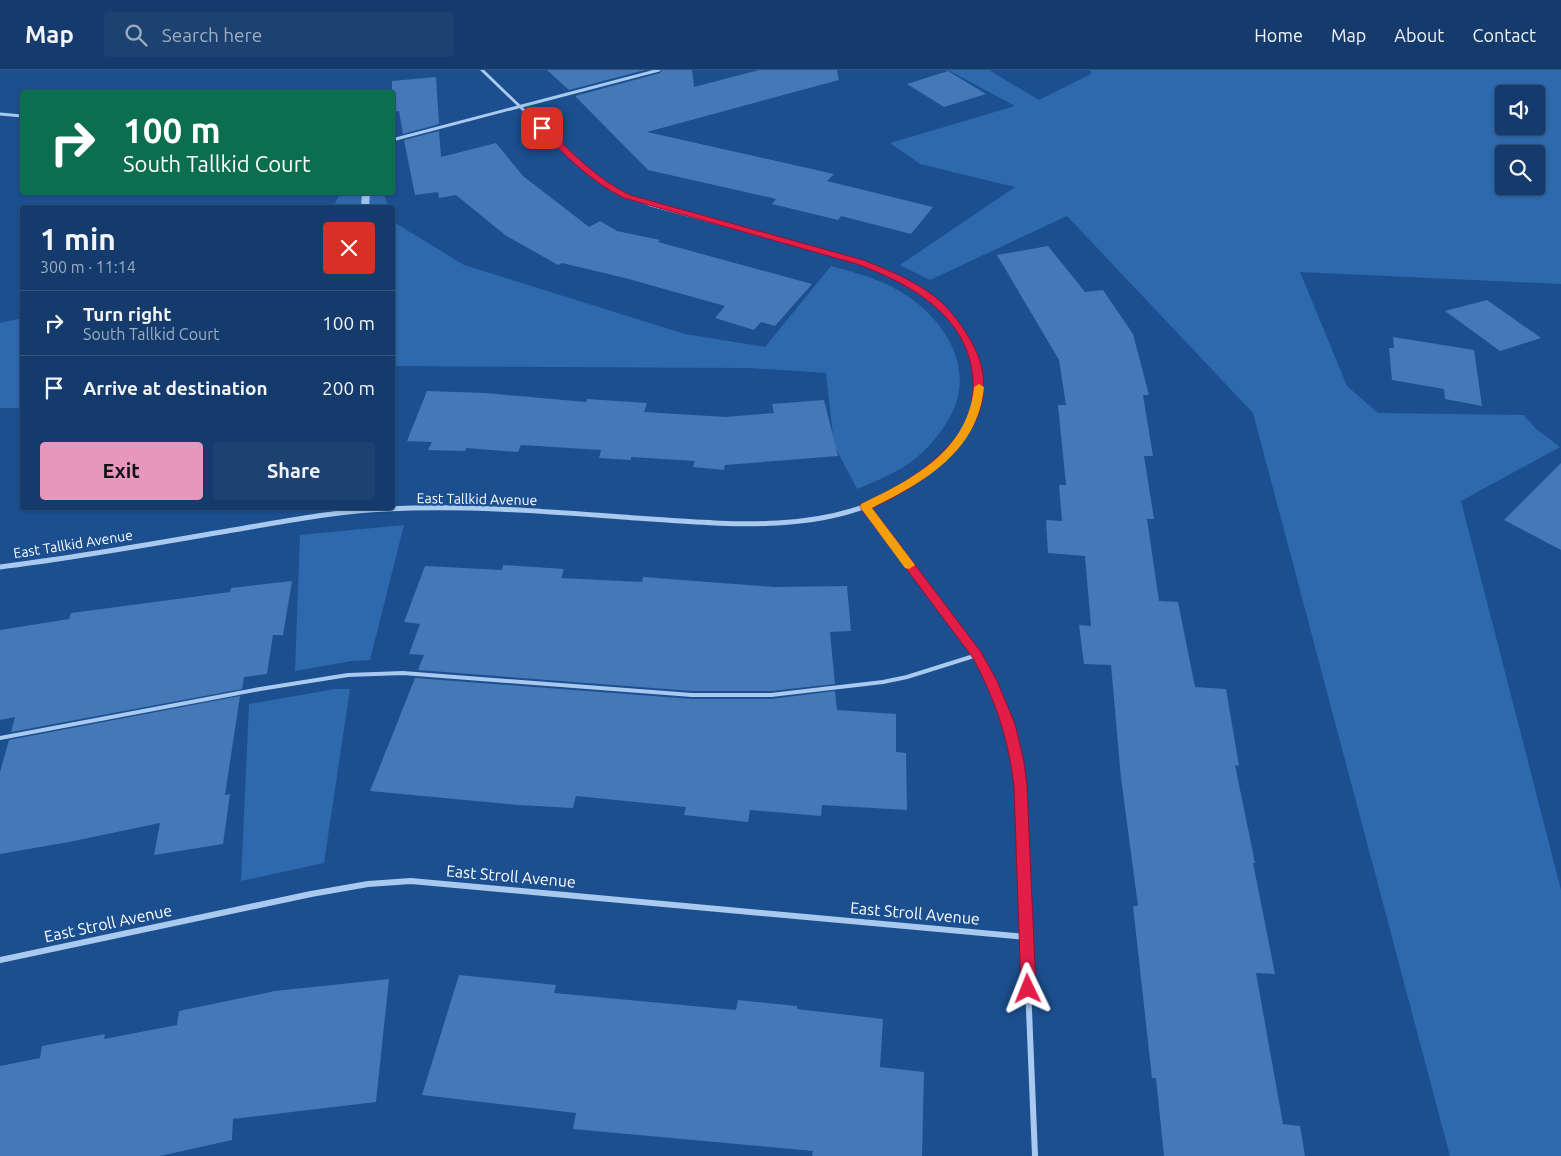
<!DOCTYPE html>
<meta charset="utf-8">
<style>
body{margin:0;font-family:Ubuntu,sans-serif;background:#1d4271;color:#f1f3f6;height:100vh;display:flex;flex-direction:column;font-size:19px;white-space:nowrap}
*{box-sizing:border-box;margin:0}
p{font-size:16px;color:#9dadc1}
.icon{flex:none;width:28px;height:28px;fill:none;stroke:currentColor;stroke-width:2;stroke-linecap:round;stroke-linejoin:round}
.map{position:relative;flex:1;overflow:hidden}
.sheet{position:absolute;left:20px;top:135px;width:375px;height:305px;display:flex;flex-direction:column;background:#143b6b;border-radius:5px;box-shadow:0 1px 4px #0004,0 0 0 1px #33557e}
.sheet>*{flex:none}
.guide{position:absolute;left:20px;top:20px;width:375px;height:105px;border-radius:5px;box-shadow:0 1px 4px #0004,0 0 0 1px #33557e;background:#0b6e4f;color:#fff;overflow:hidden}
.tools{position:absolute;left:1495px;top:15px;display:grid;gap:10px}
.tools a{display:grid;place-items:center;width:50px;height:50px;border-radius:5px;background:#143b6b;box-shadow:0 1px 4px #0004,0 0 0 1px #33557e;font-size:25px}
.pin{position:absolute;display:grid;place-items:center;width:42px;height:42px;color:#fff;margin:-21px;border-radius:10px;box-shadow:0 2px 8px #0006}
.me{position:absolute;width:55px;margin:-28px;rotate:358deg;stroke-linejoin:round;filter:drop-shadow(0 0 4px #0008)}
.turn{display:flex;align-items:center;gap:18px;height:105px;padding:0 20px;font-size:22px}
.turn .icon{width:65px;height:65px;stroke-width:2.5}
.turn b{display:block;font-size:35px;line-height:42px}
.round{display:grid;place-items:center;flex:none;width:52px;height:52px;border-radius:5px;background:#1d4271}
.summary{display:flex;align-items:center;justify-content:space-between;height:85px;padding:0 20px}
h1{font-size:30px;font-weight:700;line-height:38px}
.action{display:flex;gap:10px;margin-top:auto;padding:10px 20px}
.action a{flex:1;height:58px;border-radius:5px;background:#e797bd;color:#111;font-size:20px;font-weight:700;line-height:58px;text-align:center}
.action a+a{background:#1d4271;color:#f1f3f6}
ul{padding:0;list-style:none}
li{display:flex;align-items:center;gap:15px;height:65px;padding:0 20px;border-top:1px solid #33557e}
li div{flex:1}
li b{display:block;font-size:19px}
li em{font-style:normal}
header{display:flex;align-items:center;gap:30px;box-sizing:border-box;height:70px;padding:0 25px;background:#143b6b;border-bottom:1px solid #33557e}
header strong{font-size:24px}
nav{display:flex;gap:28px;margin-inline-start:auto;font-size:18px}
.search{width:350px;height:45px;background:#1d4271;display:flex;align-items:center;gap:12px;box-sizing:border-box;padding:0 18px;border-radius:5px;color:#9dadc1;font-size:19px}
.map>svg:first-child{display:block}
.green{fill:#2e69ad;fill-rule:evenodd}
.lines{fill:none;stroke-linecap:round;stroke-linejoin:round}
.stream{fill:#9cc4f0;fill-rule:evenodd}
.building{fill:#4478b7}
.lane{stroke:#a9c9ee;stroke-width:4}
.street-far3{stroke:#a9c9ee;stroke-width:3}
.street-far2{stroke:#a9c9ee;stroke-width:4.5}
.street-far1{stroke:#a9c9ee;stroke-width:5}
.street{stroke:#a9c9ee;stroke-width:6}
.route{fill:#e11d48;stroke:#92132f}
.slow{fill:#f59e0b}
.labels{text-anchor:middle;stroke-width:4.5;stroke-linejoin:round;paint-order:stroke}
.street-label{font-size:14px;fill:#fff;stroke:#1b4f8f}
.near-street-label{font-size:16px;fill:#fff;stroke:#1b4f8f}
</style>
<header>
<strong>Map</strong>
<div class="search"><svg class="icon" aria-label="search" viewBox="0 0 24 24"><circle cx="10" cy="10" r="6"/><path d="M15 15l6 6"/></svg>Search here</div>
<nav><a>Home</a><a>Map</a><a>About</a><a>Contact</a></nav>
</header>
<div class="map">
<svg width="1561" height="1086" viewBox="0 0 1561 1086">
<rect width="100%" height="100%" fill="#1b4f8f"/>
<path class="green" d="M 948,0 L 989,0 L 1039,30 L 1091,4 L 1090,0 L 1561,0 L 1561,214 L 1300,202 L 1347,316 L 1378,343 L 1524,345 L 1535,358 L 1560,377 L 1461,431 L 1561,820 L 1561,1086 L 1450,1086 L 1253,343 L 1067,146 L 930,210 L 900,195 L 1015,117 L 920,94 L 890,73 L 1015,36 ZM 1504,24 L 1536,24 L 1536,56 L 1504,56 ZM 1504,84 L 1536,84 L 1536,116 L 1504,116 Z
M 341,122 L 383,123 L 389,137 L 333,137 Z
M 392,145 L 397,154 L 464,195 L 685,264 L 765,277 L 831,196 C 850,201 868,206 886,214 C 935,236 979,291 951,345 C 940,366 922,386 902,398 C 888,406 872,413 857,419 L 834,375 L 826,303 L 749,298 L 393,296 Z
M 22,248 L 22,338 L 0,338 L 0,253 Z
M 404,455 L 370,590 L 352,591 L 295,601 L 300,465 Z
M 335,619 L 350,619 L 324,793 L 241,811 L 249,634 Z"/>
<g class="lines">
<path class="stream" d="M 362,122 L 370,122 L 369,138 L 361,138 Z"/>
</g>
<path class="building" d="M 547,0 L 645,0 L 569,20 Z
M 662,0 L 692,0 L 694,17 L 759,0 L 837,0 L 839,10 L 647,62 L 834,104 L 827,111 L 933,137 L 911,164 L 841,146 L 838,150 L 772,134 L 776,129 L 648,100 L 575,26 L 660,3 Z
M 948,1 L 986,24 L 944,37 L 907,14 Z
M 436,7 L 439,54 L 403,64 L 399,41 L 392,42 L 392,11 Z
M 439,61 L 441,87 L 496,73 L 523,106 L 589,157 L 600,151 L 617,161 L 660,170 L 658,172 L 812,214 L 775,256 L 761,252 L 754,260 L 715,248 L 725,236 L 625,208 L 562,193 L 558,195 L 505,165 L 456,125 L 439,128 L 438,122 L 415,125 L 404,70 Z
M 1048,176 L 1085,222 L 1103,220 L 1133,264 L 1149,325 L 1143,325 L 1153,386 L 1144,386 L 1154,449 L 1147,449 L 1159,531 L 1178,532 L 1195,617 L 1226,619 L 1239,696 L 1235,695 L 1255,793 L 1253,793 L 1275,904 L 1256,903 L 1283,1054 L 1300,1056 L 1305,1086 L 1164,1086 L 1156,1008 L 1152,1008 L 1133,836 L 1138,836 L 1121,708 L 1111,595 L 1084,594 L 1079,555 L 1091,556 L 1085,486 L 1048,483 L 1046,450 L 1062,451 L 1059,415 L 1066,415 L 1058,335 L 1066,335 L 1059,290 L 997,185 Z
M 1487,230 L 1541,268 L 1500,281 L 1445,241 Z
M 1393,267 L 1474,280 L 1482,336 L 1445,329 L 1444,319 L 1392,310 L 1389,278 L 1394,278 Z
M 427,321 L 486,323 L 586,332 L 587,329 L 647,333 L 644,342 L 726,347 L 774,343 L 772,334 L 824,330 L 838,386 L 725,395 L 724,400 L 693,397 L 695,391 L 631,387 L 631,390 L 599,388 L 601,380 L 521,375 L 518,382 L 466,378 L 465,381 L 428,380 L 432,372 L 407,371 Z
M 1561,393 L 1561,480 L 1504,450 Z
M 503,495 L 564,499 L 561,508 L 642,512 L 643,507 L 774,517 L 847,516 L 851,561 L 830,562 L 835,614 L 771,621 L 692,621 L 418,600 L 424,585 L 409,584 L 420,554 L 404,552 L 425,496 L 502,500 Z
M 292,511 L 283,565 L 273,565 L 267,604 L 244,607 L 242,619 L 11,662 L 15,647 L 0,650 L 0,560 L 69,549 L 71,543 L 230,522 L 231,518 Z
M 415,608 L 692,629 L 771,629 L 835,621 L 837,640 L 896,644 L 896,682 L 906,683 L 907,740 L 822,735 L 821,746 L 750,740 L 748,752 L 684,745 L 686,737 L 576,726 L 573,738 L 518,735 L 370,721 Z
M 240,626 L 225,725 L 230,724 L 223,774 L 154,785 L 160,753 L 69,772 L 0,784 L 0,702 L 9,670 Z
M 459,905 L 556,915 L 554,923 L 736,940 L 738,930 L 797,936 L 797,939 L 883,949 L 880,997 L 924,1002 L 922,1086 L 812,1086 L 813,1081 L 573,1059 L 576,1043 L 422,1025 Z
M 389,909 L 376,1032 L 233,1049 L 232,1070 L 160,1086 L 0,1086 L 0,996 L 40,988 L 42,976 L 105,964 L 104,969 L 177,955 L 179,941 L 275,921 Z"/>
<g class="lines">
<path class="lane" d="M 0,668 L 260,619 L 348,605 L 403,603 L 692,625 L 771,625 L 883,612 L 907,607 L 977,585"/>
<path class="street-far3" d="M 482,0 L 590,104 L 617,122 L 651,135 L 857,191
M 0,44 L 22,46
M 392,70 L 659,0"/>
<path class="street-far2" d="M 853,190 C 995,233 1031,355 885,428"/>
<path class="street-far1" d="M 865,437 C 930,525 1015,605 1020,722
M 0,497 C 82,487 163,472 245,458 C 292,450 339,441 387,439 C 470,435 553,442 635,448 C 717,453 811,465 887,427"/>
<path class="street" d="M 1020,721 L 1035,1086
M 0,890 L 311,824 L 368,814 L 411,811 L 1026,867"/>
</g>
<path class="route" d="M 540,57 L 545,57 C 573,83 595,108 630,125 L 863,190 C 888,200 913,210 934,226 C 948,237 957,249 966,263 C 1020,343 939,408 872,438 L 981,582 L 997,611 L 1015,654 L 1024,692 L 1027,717 L 1036,919 L 1033,924 L 1028,926 L 1023,924 L 1021,919 L 1014,717 C 1009,670 995,629 973,588 L 860,437 L 861,434 C 900,417 936,395 961,361 C 971,348 974,326 973,310 C 969,246 911,214 857,194 L 624,128 C 590,111 567,87 540,60 Z"/>
<path class="slow" d="M 979,314 L 984,317 C 978,382 924,412 872,438 L 915,495 L 909,499 L 905,498 L 860,437 L 861,434 C 913,409 968,381 974,317 Z"/>
<g class="labels">
<g class="street-label">
<text transform="translate(477 429) rotate(1)" y="5">East Tallkid Avenue</text>
<text transform="translate(73 474) rotate(-9)" y="5">East Tallkid Avenue</text>
</g>
<g class="near-street-label">
<text transform="translate(511 806) rotate(5)" y="6">East Stroll Avenue</text>
<text transform="translate(915 843) rotate(5)" y="6">East Stroll Avenue</text>
<text transform="translate(108 853) rotate(-12)" y="6">East Stroll Avenue</text>
</g>
</g>
</svg>
<div class="tools">
<a><svg class="icon" aria-label="sound" viewBox="0 0 24 24"><path d="M4 9h4l5-4v14l-5-4H4zM17 9q2 3 0 6"/></svg></a>
<a><svg class="icon" aria-label="search" viewBox="0 0 24 24"><circle cx="10" cy="10" r="6"/><path d="M15 15l6 6"/></svg></a>
</div>
<div class="pin" style="left:542px;top:58px;background:#d93025"><svg class="icon" aria-label="arrive" viewBox="0 0 24 24"><path d="M6 21V4h12l-3 4 3 4H6"/></svg></div>
<svg class="me" style="left:1028px;top:919px" viewBox="-20 -20 40 40"><path d="M0-17L14 15 0 8-14 15z" fill="#e11d48" stroke="#fff" stroke-width="4"/></svg>
<div class="guide">
<div class="turn"><svg class="icon" aria-label="right" viewBox="0 0 24 24"><path d="M7 20v-9h11M14 6l5 5-5 5"/></svg><div><b>100 m</b>South Tallkid Court</div></div>
</div>
<section class="sheet">
<div class="summary"><div><h1>1 min</h1><p>300 m · 11:14</p></div><a class="round" style="background:#d93025;color:#fff"><svg class="icon" aria-label="close" viewBox="0 0 24 24"><path d="M6 6l12 12M18 6L6 18"/></svg></a></div>
<ul>
<li><svg class="icon" aria-label="right" viewBox="0 0 24 24"><path d="M7 20v-9h11M14 6l5 5-5 5"/></svg><div><b>Turn right</b><p>South Tallkid Court</p></div><em>100 m</em></li>
<li><svg class="icon" aria-label="arrive" viewBox="0 0 24 24"><path d="M6 21V4h12l-3 4 3 4H6"/></svg><div><b>Arrive at destination</b></div><em>200 m</em></li>
</ul>
<div class="action"><a>Exit</a><a>Share</a></div>
</section>
</div>
